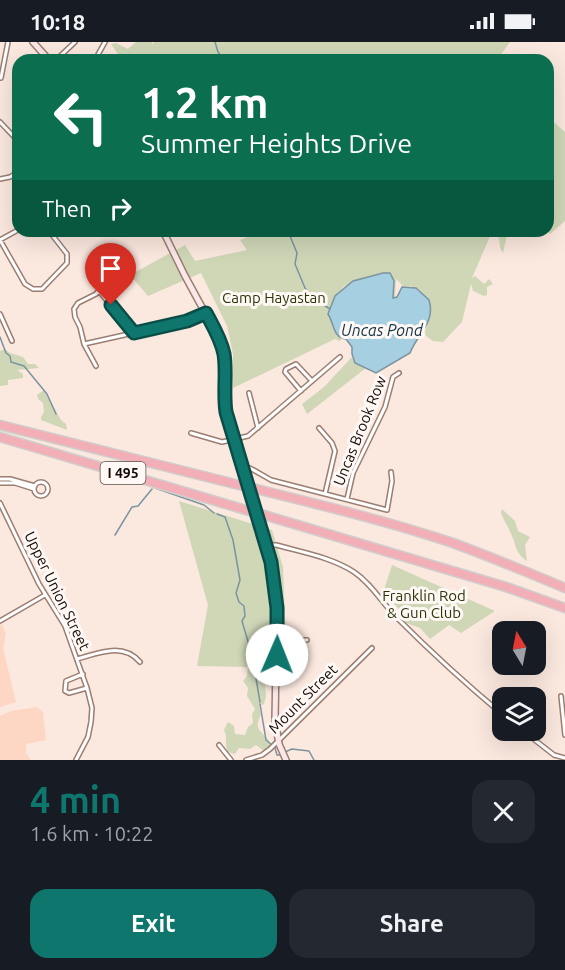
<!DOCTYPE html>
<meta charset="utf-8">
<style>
body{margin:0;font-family:Ubuntu,sans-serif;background:#242831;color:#f1f3f6;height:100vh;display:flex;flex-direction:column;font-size:22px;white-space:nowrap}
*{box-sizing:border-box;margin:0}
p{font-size:20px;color:#9ea1a6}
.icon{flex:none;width:33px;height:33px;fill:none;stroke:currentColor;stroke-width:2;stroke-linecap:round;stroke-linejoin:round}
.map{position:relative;height:718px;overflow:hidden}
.details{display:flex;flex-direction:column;background:#171b24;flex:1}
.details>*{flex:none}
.hud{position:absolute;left:12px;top:12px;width:542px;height:183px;border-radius:18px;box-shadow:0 6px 24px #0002;background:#0b6e4f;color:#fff;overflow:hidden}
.needle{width:39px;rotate:350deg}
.buttons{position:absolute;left:492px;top:579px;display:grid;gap:12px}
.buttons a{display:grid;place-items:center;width:54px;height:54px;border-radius:12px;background:#171b24;box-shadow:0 6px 24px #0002;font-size:30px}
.pin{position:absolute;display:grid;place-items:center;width:51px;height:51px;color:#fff;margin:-62px -26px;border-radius:50% 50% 50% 0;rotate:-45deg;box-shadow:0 0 6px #0007}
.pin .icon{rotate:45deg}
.me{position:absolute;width:66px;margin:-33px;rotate:1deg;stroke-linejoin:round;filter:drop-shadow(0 0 4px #0008)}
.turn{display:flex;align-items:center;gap:21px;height:126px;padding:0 30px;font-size:27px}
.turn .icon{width:78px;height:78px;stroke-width:2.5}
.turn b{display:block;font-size:42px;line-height:51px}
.then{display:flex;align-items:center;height:57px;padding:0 30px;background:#0003;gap:12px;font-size:22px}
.round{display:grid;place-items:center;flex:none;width:63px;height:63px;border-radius:18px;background:#242831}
.summary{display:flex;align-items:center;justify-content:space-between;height:102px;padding:0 30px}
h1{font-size:36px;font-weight:700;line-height:45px;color:#0f766e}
.cta{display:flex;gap:12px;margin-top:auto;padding:12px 30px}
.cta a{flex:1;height:69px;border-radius:18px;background:#0f766e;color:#fff;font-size:24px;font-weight:700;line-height:69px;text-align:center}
.cta a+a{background:#242831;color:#f1f3f6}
.status{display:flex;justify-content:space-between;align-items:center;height:42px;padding:0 30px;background:#171b24;direction:ltr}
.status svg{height:16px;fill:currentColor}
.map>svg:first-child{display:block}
.built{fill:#fed7c4}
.green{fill:#cfd7b7}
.water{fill:#a7cfe2;stroke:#7b94a0;stroke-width:1.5}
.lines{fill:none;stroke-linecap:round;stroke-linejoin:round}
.stream{stroke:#7b94a0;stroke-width:1.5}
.minor-casing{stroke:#9b7e71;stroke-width:6}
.secondary-casing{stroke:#9b7e71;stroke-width:8}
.motorway-casing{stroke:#d0cecd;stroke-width:11}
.minor{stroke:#fff;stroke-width:3}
.secondary{stroke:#fbe7e9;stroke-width:5}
.motorway{stroke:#f2afb7;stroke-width:8}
.motorway-bridge-casing{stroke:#d0cecd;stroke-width:11;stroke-linecap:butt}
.motorway-bridge{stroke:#f2afb7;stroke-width:8}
.route-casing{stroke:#0a4d48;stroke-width:15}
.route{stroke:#0f766e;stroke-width:10}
.labels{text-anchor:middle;stroke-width:6;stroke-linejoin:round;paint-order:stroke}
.shield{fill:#fff8f5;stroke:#5a514e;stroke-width:1.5}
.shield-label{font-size:14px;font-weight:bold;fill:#140a06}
.park-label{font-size:15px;fill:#2c3409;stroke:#fff8f5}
.street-label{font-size:15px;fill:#140a06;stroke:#fff8f5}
.water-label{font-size:16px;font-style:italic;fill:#113443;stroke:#fff8f5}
</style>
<div class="status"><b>10:18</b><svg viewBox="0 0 49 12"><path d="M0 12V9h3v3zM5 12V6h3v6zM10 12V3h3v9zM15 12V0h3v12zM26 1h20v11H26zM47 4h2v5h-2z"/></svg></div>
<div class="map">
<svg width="565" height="718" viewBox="0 0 565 718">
<rect width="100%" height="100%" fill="#fbe8df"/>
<path class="built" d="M 2,582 L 6,592 L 3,606 L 16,660 L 0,665 L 0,583 Z
M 37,665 L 43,670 L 46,698 L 26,702 L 26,711 L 31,718 L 0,718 L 0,674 L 11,669 Z"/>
<path class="green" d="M 136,0 L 152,0 L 152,2 L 154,0 L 510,0 L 497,18 L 122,18 L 111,2 L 116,1 L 128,7 Z
M 548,75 L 565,90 L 565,179 L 550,192 L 547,189 Z
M 257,189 L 505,189 L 507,193 L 503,211 L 500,206 L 499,196 L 494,194 L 493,190 L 491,192 L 472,236 L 475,234 L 484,242 L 489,237 L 493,242 L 487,245 L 487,253 L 484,254 L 473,249 L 471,242 L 462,280 L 443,300 L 433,299 L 426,294 L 425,289 L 431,272 L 429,258 L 420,248 L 411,244 L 404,245 L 396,237 L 395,255 L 391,256 L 390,232 L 380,232 L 344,244 L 334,257 L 331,268 L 328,273 L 341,297 L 340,299 L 335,297 L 233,346 L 233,312 L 227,284 L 201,231 L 148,254 L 130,233 L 185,203 L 195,219 L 247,208 L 240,198 L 258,191 Z
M 5,307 L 10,311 L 23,315 L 28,322 L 35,322 L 39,326 L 17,328 L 23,332 L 23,336 L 8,338 L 8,343 L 0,344 L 0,309 Z
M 352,315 L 355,321 L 366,326 L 307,372 L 302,362 L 324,345 Z
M 44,348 L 61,378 L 66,382 L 67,388 L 41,378 L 41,375 L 44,370 L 43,361 L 38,357 L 37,353 Z
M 179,459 L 272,488 L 283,525 L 287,626 L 264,626 L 266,655 L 264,662 L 259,664 L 261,673 C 250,691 270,691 271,705 L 264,709 L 256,703 L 250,707 L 239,706 L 235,712 L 228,710 C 224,703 228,696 224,688 L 228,680 L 234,684 L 235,692 L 245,693 L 248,685 L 253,681 L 252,672 L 255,667 L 247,654 L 248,646 L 243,639 L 247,634 L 248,625 L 197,624 L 208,563 Z
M 502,467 L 515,479 L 518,489 L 530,495 L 525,503 L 527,519 C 516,513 516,503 512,494 C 509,486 504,479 501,471 Z
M 392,523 L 495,569 L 461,591 L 449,583 L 430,597 L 420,586 L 406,581 L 401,569 L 383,551 Z"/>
<path class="water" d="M 383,231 L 390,231 L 394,239 L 393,256 L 397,255 L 402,245 L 416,246 L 429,258 C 436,281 417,292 410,311 L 376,331 L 355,321 L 352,312 L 352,305 L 346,297 C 333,296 334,281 328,272 L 335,254 L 353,239 Z"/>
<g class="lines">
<path class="stream" d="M 215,0 L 218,10 L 224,18
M 288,189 L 297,211 L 295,222 L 305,246 L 313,255
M 316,258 L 330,267
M 0,295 L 6,311 L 10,314 L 11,320 L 24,324 L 47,352 L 56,372
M 155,446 L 204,463 L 214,471
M 217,472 L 225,475 L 233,498 L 240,538 L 236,551 L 239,560 L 244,564 L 245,574 L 242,579 L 252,613 L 260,660
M 115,493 L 132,465 L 138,464 L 152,447
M 260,662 L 266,698 L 272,703
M 275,706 L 277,713 L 280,713
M 285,710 L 292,707 L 309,709 L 314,718"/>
<g class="minor-casing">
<path id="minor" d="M 56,18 L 75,0
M 95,18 L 105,0
M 1,36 L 8,0
M 0,80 L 18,99
M 0,137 L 10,135 L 18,130
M 0,198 L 25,242 L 33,247 L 42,247 L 67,221 L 67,212 L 49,189
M 0,198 L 18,188
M 99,249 L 134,291
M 0,272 L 12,299
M 84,302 L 187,279 L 204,272
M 96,324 L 84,302 L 80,285 L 75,275 L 74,267 L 78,261 L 96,252 L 109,236
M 301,349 L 285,330 L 286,327 L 296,322 L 312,339
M 249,351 L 258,386
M 319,386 L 332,401 L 335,409 L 325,452
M 191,391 L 222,400 L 248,394 L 340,315
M 244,426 L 250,426 L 271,438 L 387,468 L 392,439 L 391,430
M 0,437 L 10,437 L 35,444
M34 447a7 7 0 1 1 14 0a7 7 0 1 1-14 0Z
M 0,441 L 15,441 L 34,447
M 347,457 L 353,431 L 385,365 L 393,335 L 399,331
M 0,461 L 39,542 L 65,584 L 87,646 L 92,666 L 91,680 L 88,695 L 76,718
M 266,503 L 276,503 C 301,510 331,515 354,530 C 372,542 382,561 397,576 C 431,610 466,642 502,672
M 0,579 L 45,553
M 277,599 L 307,598
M 77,617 C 99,611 123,600 140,620
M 83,632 L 66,639 L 65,649 L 69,651 L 87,646
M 561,654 L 565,693
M 522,688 L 554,713 L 565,716
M 219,703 L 231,718
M 246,718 L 262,713 L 270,707 L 372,606"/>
</g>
<g class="secondary-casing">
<path id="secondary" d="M 33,0 L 49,18
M 163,189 L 185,234 L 216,291 L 222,306 L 226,368 L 261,485 L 273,535 L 277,566 L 275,678 L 279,702 L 286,718"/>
</g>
<g class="motorway-casing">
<path id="motorway" d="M 0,383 L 243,444
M 0,395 L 246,468
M 256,447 C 321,463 387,479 450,500 C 489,514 527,530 565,546
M 264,473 L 506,545 L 565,566"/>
</g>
<use href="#minor" class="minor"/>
<use href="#secondary" class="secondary"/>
<use href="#motorway" class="motorway"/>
<g class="motorway-bridge-casing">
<path id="motorway-bridge" d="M 243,444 L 256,447
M 246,468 L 264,473"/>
</g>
<use href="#motorway-bridge" class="motorway-bridge"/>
</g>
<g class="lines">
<g class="route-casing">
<path id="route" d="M 111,263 L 134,291 L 187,279 L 206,271 C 213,284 221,297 224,312 C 227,331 223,350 226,370 L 271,520 L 277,566 L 277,613"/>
</g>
<use href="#route" class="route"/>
</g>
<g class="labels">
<rect class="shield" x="100.5" y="420" width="45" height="22" rx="4.5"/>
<g class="shield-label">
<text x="123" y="436">I 495</text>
</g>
<g class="park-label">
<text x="274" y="261">Camp Hayastan</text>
<text x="424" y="559">Franklin Rod<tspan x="424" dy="17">&amp; Gun Club</tspan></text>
</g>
<g class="street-label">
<text transform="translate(360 389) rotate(-68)" y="5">Uncas Brook Row</text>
<text transform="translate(57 549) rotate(64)" y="5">Upper Union Street</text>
<text transform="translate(303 657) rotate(-45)" y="5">Mount Street</text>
</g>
<g class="water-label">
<text x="382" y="294">Uncas Pond</text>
</g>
</g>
</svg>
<div class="buttons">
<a><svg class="needle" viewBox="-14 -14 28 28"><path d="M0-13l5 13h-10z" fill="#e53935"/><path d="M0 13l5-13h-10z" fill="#9ea1a6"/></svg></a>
<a><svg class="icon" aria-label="layers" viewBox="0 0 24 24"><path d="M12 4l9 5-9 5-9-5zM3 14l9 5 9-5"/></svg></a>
</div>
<div class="pin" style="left:111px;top:263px;background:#d93025"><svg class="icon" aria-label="arrive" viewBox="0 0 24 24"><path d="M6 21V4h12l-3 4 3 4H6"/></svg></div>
<svg class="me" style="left:277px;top:613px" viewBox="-20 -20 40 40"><circle r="19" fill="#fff"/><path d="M0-13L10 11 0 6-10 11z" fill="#0f766e"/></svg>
<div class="hud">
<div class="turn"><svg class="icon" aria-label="left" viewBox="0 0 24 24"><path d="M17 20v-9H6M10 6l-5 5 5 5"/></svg><div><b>1.2 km</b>Summer Heights Drive</div></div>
<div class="then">Then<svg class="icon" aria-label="right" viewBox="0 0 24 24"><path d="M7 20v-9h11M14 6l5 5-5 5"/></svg></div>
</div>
</div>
<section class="details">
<div class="summary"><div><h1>4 min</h1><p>1.6 km · 10:22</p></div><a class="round"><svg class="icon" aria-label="close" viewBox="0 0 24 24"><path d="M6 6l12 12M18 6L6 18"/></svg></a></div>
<div class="cta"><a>Exit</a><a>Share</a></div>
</section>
